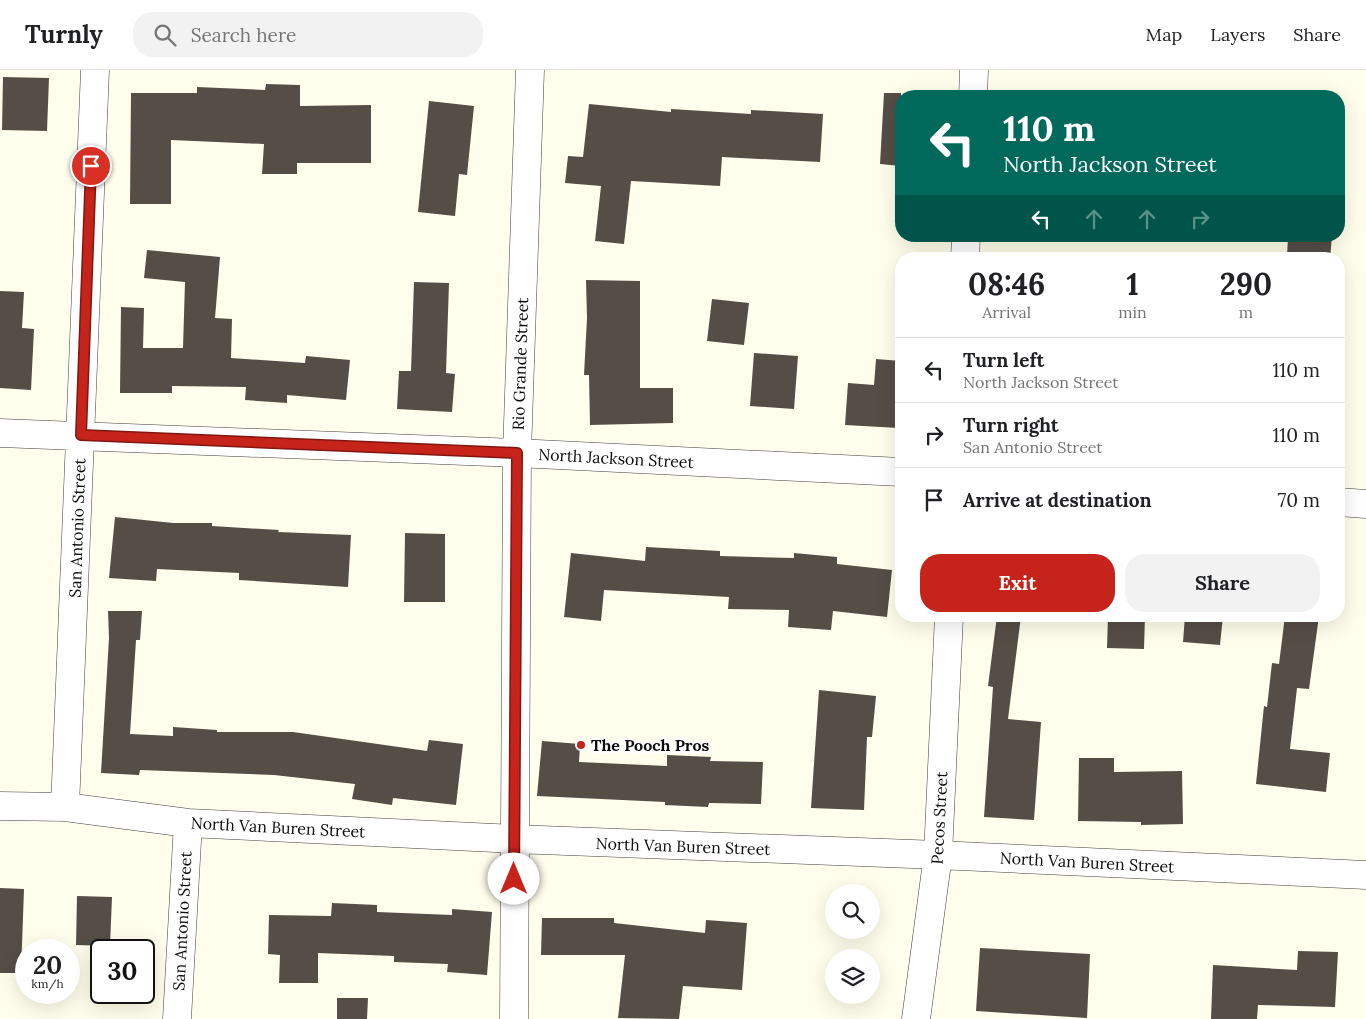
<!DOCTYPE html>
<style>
body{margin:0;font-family:Lora,serif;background:#f2f2f2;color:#202124;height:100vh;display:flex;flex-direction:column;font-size:19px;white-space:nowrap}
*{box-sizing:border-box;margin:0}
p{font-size:16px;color:#757577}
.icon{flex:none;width:28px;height:28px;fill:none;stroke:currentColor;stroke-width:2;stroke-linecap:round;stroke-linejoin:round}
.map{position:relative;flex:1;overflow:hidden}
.drawer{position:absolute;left:895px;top:182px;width:450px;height:370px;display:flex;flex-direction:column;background:#fff;border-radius:20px;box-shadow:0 5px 20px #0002}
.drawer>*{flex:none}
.top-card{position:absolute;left:895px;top:20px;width:450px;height:152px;border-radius:20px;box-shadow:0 5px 20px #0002;background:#00695c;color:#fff;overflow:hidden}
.controls{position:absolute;left:825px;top:814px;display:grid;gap:10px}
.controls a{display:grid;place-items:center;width:55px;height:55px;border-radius:50%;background:#fff;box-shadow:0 5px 20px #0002;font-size:25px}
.speed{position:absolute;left:15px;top:869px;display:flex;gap:10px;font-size:25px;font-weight:700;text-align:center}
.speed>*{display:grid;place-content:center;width:65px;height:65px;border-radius:50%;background:#fff;box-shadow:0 5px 20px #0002;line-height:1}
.speed small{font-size:12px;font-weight:400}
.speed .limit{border:2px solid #111;border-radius:8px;background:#fff;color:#111}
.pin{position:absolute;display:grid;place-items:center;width:42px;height:42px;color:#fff;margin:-21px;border:2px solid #fff;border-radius:50%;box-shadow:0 1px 5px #0007}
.me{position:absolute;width:55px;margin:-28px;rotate:0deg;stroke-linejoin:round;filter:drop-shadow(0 0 4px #0008)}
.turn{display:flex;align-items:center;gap:18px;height:105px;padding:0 25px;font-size:22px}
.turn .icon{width:65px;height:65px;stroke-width:2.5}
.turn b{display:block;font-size:35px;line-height:42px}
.lanes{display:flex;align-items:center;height:48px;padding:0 25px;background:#0003;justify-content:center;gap:25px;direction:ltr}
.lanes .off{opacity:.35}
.eta{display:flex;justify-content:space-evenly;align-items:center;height:85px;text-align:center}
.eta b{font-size:30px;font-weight:800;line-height:35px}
.primary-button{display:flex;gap:10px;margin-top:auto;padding:10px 25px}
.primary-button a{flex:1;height:58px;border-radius:20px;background:#c6231a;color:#fff;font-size:20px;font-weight:800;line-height:58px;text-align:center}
.primary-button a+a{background:#f2f2f2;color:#202124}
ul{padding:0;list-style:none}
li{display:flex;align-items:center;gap:15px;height:65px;padding:0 25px;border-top:1px solid #e0e0e0}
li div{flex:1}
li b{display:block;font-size:19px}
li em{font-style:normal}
header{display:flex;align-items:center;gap:30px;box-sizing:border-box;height:70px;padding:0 25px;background:#fff;border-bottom:1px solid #e0e0e0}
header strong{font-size:24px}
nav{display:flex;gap:28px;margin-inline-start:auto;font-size:18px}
.search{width:350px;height:45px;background:#f2f2f2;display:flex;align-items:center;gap:12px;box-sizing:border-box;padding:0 18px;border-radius:20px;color:#757577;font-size:19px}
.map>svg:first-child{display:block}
.building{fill:#554e47}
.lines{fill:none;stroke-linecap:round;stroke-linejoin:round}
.minor-casing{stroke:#3f3f3f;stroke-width:29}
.minor{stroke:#fff;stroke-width:28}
.route-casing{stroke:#811711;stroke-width:12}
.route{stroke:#c6231a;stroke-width:9}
.poi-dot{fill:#c6231a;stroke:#fff;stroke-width:2}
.labels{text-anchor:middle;stroke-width:5;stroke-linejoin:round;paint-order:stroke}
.street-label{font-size:16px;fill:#0c0c0c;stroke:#fff}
.poi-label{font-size:16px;font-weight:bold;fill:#0c0c0c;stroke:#fff;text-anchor:start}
</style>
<header>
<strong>Turnly</strong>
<div class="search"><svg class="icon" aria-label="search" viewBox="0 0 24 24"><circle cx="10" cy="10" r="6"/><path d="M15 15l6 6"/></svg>Search here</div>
<nav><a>Map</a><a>Layers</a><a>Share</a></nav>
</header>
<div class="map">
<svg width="1366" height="949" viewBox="0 0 1366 949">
<rect width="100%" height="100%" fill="#fffdeb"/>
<path class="building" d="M 3,7 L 49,8 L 47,61 L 2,60 Z
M 266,14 L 300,15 L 300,36 L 371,35 L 371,93 L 297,93 L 297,104 L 262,104 L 264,74 L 171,70 L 171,134 L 130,134 L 131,23 L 197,23 L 197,17 L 265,20 Z
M 884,23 L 901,23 L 901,96 L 880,94 Z
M 429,31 L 474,36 L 467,105 L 459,104 L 455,146 L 418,142 Z
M 589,34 L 671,42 L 671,39 L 751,44 L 751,40 L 823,44 L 820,92 L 722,87 L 720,116 L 631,111 L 624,174 L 595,171 L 601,116 L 565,113 L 568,86 L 583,87 Z
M 1288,166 L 1332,166 L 1330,189 L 1287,188 Z
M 147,180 L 220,187 L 215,248 L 232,249 L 231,288 L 305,293 L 306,286 L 350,290 L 346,330 L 287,325 L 287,333 L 245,330 L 246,317 L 172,316 L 172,323 L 120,323 L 121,237 L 144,238 L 143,278 L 183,278 L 185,212 L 144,208 Z
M 586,210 L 640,211 L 640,318 L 673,318 L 673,353 L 590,355 L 589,305 L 584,305 L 587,248 Z
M 414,212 L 449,213 L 446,303 L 455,304 L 452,342 L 397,339 L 399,301 L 411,301 Z
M 0,221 L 24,222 L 22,258 L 34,259 L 31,320 L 0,318 Z
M 712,229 L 749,233 L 744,275 L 707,271 Z
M 754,283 L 798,286 L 794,339 L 750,336 Z
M 876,289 L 901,291 L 899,358 L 845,355 L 848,313 L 874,315 Z
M 115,447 L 173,453 L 212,453 L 212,456 L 279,460 L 278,462 L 351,465 L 348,517 L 239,510 L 239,503 L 157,499 L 156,511 L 109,508 Z
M 405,463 L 445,464 L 445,532 L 404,532 Z
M 646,477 L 720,481 L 720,486 L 794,488 L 794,483 L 837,487 L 837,494 L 892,500 L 887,547 L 833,541 L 831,560 L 788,557 L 789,540 L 728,539 L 729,527 L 604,520 L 601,551 L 564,547 L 571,483 L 645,491 Z
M 108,541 L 142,541 L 140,570 L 136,570 L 130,664 L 173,666 L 173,657 L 217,660 L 217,662 L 293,662 L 427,681 L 429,670 L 463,674 L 456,735 L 393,728 L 392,735 L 352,729 L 355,714 L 274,705 L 140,700 L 139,705 L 101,703 L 109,568 Z
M 997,546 L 1021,546 L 1008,649 L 1041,652 L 1034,750 L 984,747 L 993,617 L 988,616 Z
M 1108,546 L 1145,546 L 1144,579 L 1107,578 Z
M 1185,546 L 1223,546 L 1220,575 L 1183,572 Z
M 1285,546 L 1319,546 L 1309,619 L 1297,618 L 1290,679 L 1330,683 L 1326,722 L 1256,714 L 1264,636 L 1267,637 L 1272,593 L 1279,594 Z
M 819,620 L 876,626 L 872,667 L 867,667 L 864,740 L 811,738 Z
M 542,671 L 580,674 L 579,692 L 667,696 L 667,685 L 711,687 L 710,691 L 763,692 L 761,734 L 709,733 L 708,737 L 665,735 L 665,732 L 537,726 Z
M 1079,688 L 1114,688 L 1114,702 L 1182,701 L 1183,754 L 1141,755 L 1141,752 L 1078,751 Z
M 0,818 L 24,819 L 21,903 L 0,903 Z
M 77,826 L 112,827 L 110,876 L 76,875 Z
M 332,833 L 377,835 L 377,842 L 452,845 L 452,839 L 492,842 L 487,905 L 447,902 L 448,894 L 394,892 L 394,886 L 318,883 L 318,913 L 279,913 L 280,885 L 268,884 L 269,845 L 331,846 Z
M 542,848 L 614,848 L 614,853 L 705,863 L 706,850 L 747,853 L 742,920 L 683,916 L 679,949 L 618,948 L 625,885 L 541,885 Z
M 980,878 L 1090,884 L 1087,948 L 976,941 Z
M 1298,881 L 1338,882 L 1335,937 L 1258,935 L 1257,949 L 1211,949 L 1213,895 L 1297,900 Z
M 337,928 L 368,928 L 367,949 L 337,949 Z"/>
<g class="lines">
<g class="minor-casing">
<path id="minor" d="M 973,26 L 974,0
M 965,189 L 966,166
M 0,363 L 517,383 L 901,402
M 1339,432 L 1366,434
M 0,736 L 65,737 L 188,753 L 514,769 L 938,785 L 1366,805
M 65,737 L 95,0
M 177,949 L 188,753
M 514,949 L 517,383 L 530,0
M 916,949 L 938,785 L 949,546"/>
</g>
<use href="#minor" class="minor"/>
</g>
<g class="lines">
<g class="route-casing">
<path id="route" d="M 91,96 L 81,365 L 517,383 L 514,809"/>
</g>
<use href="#route" class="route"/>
</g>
<circle class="poi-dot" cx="581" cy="675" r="5"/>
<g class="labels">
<g class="street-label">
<text transform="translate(520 294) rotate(-88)" y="6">Rio Grande Street</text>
<text transform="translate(616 388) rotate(3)" y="6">North Jackson Street</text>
<text transform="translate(77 458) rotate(-88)" y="6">San Antonio Street</text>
<text transform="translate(939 748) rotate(-87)" y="6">Pecos Street</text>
<text transform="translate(278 757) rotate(3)" y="6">North Van Buren Street</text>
<text transform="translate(683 776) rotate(2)" y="6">North Van Buren Street</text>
<text transform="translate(1087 792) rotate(3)" y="6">North Van Buren Street</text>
<text transform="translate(182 851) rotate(-87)" y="6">San Antonio Street</text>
</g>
<g class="poi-label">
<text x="591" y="681">The Pooch Pros</text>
</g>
</g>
</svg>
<div class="controls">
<a><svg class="icon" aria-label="search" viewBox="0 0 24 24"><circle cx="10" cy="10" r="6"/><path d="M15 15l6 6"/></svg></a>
<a><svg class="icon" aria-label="layers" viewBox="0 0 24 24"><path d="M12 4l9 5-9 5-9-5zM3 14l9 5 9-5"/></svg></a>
</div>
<div class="speed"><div>20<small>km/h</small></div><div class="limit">30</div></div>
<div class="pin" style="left:91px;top:96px;background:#d93025"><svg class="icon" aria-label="arrive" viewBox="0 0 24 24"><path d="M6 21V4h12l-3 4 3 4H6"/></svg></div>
<svg class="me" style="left:514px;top:809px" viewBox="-20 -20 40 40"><circle r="19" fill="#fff"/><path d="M0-13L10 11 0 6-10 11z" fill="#c6231a"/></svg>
<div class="top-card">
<div class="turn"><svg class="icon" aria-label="left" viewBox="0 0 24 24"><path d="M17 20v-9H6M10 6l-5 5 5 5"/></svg><div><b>110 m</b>North Jackson Street</div></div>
<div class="lanes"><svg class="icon" aria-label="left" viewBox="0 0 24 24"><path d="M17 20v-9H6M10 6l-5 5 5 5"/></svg><svg class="icon off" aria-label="ahead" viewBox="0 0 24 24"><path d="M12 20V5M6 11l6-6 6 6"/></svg><svg class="icon off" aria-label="ahead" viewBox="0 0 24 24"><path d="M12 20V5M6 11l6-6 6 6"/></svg><svg class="icon off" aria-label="right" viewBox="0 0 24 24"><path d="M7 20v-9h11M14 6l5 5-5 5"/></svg></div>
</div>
<section class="drawer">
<div class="eta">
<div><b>08:46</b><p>Arrival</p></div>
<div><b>1</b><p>min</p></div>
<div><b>290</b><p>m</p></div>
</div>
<ul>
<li><svg class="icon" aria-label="left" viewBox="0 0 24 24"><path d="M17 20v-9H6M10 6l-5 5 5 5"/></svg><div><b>Turn left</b><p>North Jackson Street</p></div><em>110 m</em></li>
<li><svg class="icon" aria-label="right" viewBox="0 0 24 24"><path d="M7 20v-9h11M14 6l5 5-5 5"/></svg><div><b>Turn right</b><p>San Antonio Street</p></div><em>110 m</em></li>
<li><svg class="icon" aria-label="arrive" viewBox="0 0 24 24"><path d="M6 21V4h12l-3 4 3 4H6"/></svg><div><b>Arrive at destination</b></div><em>70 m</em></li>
</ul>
<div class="primary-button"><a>Exit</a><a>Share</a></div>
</section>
</div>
